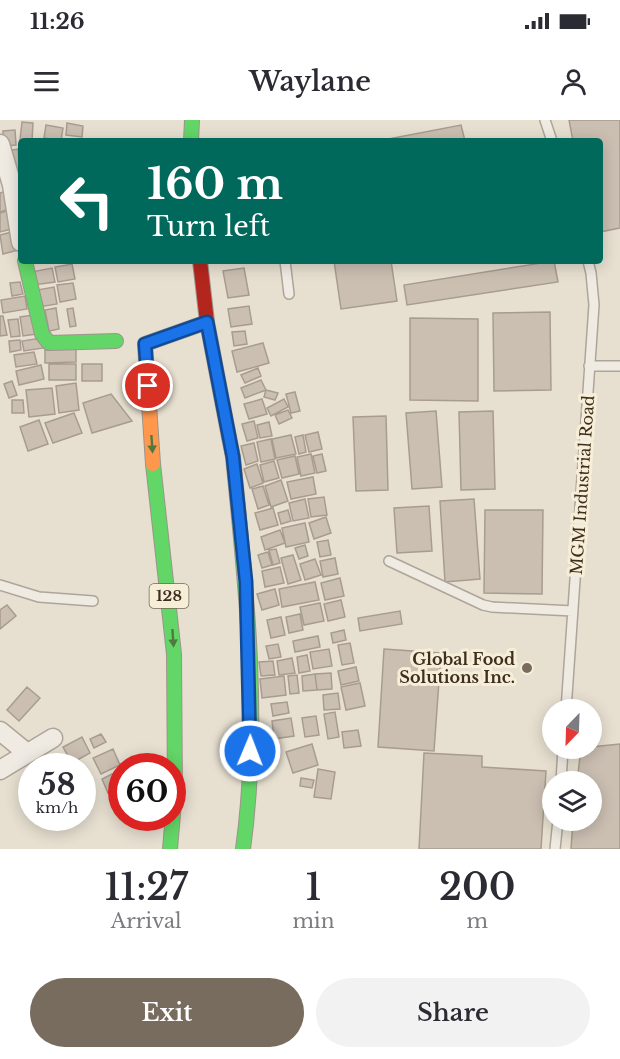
<!DOCTYPE html>
<style>
body{margin:0;font-family:"Libre Baskerville",serif;background:#f2f2f3;color:#2b2b33;height:100vh;display:flex;flex-direction:column;font-size:22px;white-space:nowrap}
*{box-sizing:border-box;margin:0}
p{font-size:20px;color:#7c7c81}
.icon{flex:none;width:33px;height:33px;fill:none;stroke:currentColor;stroke-width:2;stroke-linecap:round;stroke-linejoin:round}
.map{position:relative;height:729px;overflow:hidden}
.drawer{display:flex;flex-direction:column;background:#fff;flex:1}
.drawer>*{flex:none}
.banner{position:absolute;left:18px;top:18px;width:585px;height:126px;border-radius:6px;box-shadow:0 3px 15px #0003;background:#00695c;color:#fff;overflow:hidden}
.needle{width:39px;rotate:203deg}
.buttons{position:absolute;left:542px;top:579px;display:grid;gap:12px}
.buttons a{display:grid;place-items:center;width:60px;height:60px;border-radius:50%;background:#fff;box-shadow:0 3px 15px #0003;font-size:30px}
.speed{position:absolute;left:18px;top:633px;display:flex;gap:12px;font-size:30px;font-weight:700;text-align:center}
.speed>*{display:grid;place-content:center;width:78px;height:78px;border-radius:50%;background:#fff;box-shadow:0 3px 15px #0003;line-height:1}
.speed small{font-size:15px;font-weight:400}
.speed .limit{border:9px solid #d22;background:#fff;color:#111}
.pin{position:absolute;display:grid;place-items:center;width:51px;height:51px;color:#fff;margin:-26px;border:3px solid #fff;border-radius:50%;box-shadow:0 2px 6px #0007}
.me{position:absolute;width:66px;margin:-33px;rotate:1deg;stroke-linejoin:round;filter:drop-shadow(0 0 4px #0008)}
.turn{display:flex;align-items:center;gap:21px;height:126px;padding:0 30px;font-size:27px}
.turn .icon{width:78px;height:78px;stroke-width:2.5}
.turn b{display:block;font-size:42px;line-height:51px}
.eta{display:flex;justify-content:space-evenly;align-items:center;height:102px;text-align:center}
.eta b{font-size:36px;font-weight:600;line-height:42px}
.primary-button{display:flex;gap:12px;margin-top:auto;padding:12px 30px}
.primary-button a{flex:1;height:69px;border-radius:36px;background:#786c5e;color:#fff;font-size:24px;font-weight:600;line-height:69px;text-align:center}
.primary-button a+a{background:#f2f2f3;color:#2b2b33}
.status{display:flex;justify-content:space-between;align-items:center;height:42px;padding:0 30px;background:#fff;direction:ltr}
.status svg{height:16px;fill:currentColor}
header{display:flex;justify-content:space-between;align-items:center;height:78px;padding:0 30px;background:#fff;font-size:27px;font-weight:600}
.map>svg:first-child{display:block}
.building{fill:#cbbfb2;stroke:#a89c90;stroke-width:1.5}
.lines{fill:none;stroke-linecap:round;stroke-linejoin:round}
.lane-casing{stroke:#ada599;stroke-width:12}
.street-casing{stroke:#ada599;stroke-width:21}
.fast-casing{stroke:#9c958a;stroke-width:16}
.slow-casing{stroke:#9c958a;stroke-width:16}
.jam-casing{stroke:#9c958a;stroke-width:16}
.lane{stroke:#efebe3;stroke-width:9}
.street{stroke:#efebe3;stroke-width:18}
.fast{stroke:#63d668;stroke-width:14}
.slow{stroke:#ff974d;stroke-width:14}
.jam{stroke:#b3261e;stroke-width:14}
.oneway{fill:#4e7a40}
.route-casing{stroke:#114b97;stroke-width:15}
.route{stroke:#1a73e8;stroke-width:10}
.poi-dot{fill:#786c5e;stroke:#f7eed8;stroke-width:2}
.labels{text-anchor:middle;stroke-width:6;stroke-linejoin:round;paint-order:stroke}
.shield{fill:#f7eed8;stroke:#756857;stroke-width:1.5}
.shield-label{font-size:15px;font-weight:bold;fill:#3d2e20}
.street-label{font-size:16px;fill:#3d2e20;stroke:#f7eed8}
.poi-label{font-size:16px;font-weight:bold;fill:#3d2e20;stroke:#f7eed8;text-anchor:end}
</style>
<div class="status"><b>11:26</b><svg viewBox="0 0 49 12"><path d="M0 12V9h3v3zM5 12V6h3v6zM10 12V3h3v9zM15 12V0h3v12zM26 1h20v11H26zM47 4h2v5h-2z"/></svg></div>
<header><svg class="icon" aria-label="menu" viewBox="0 0 24 24"><path d="M4 6h16M4 12h16M4 18h16"/></svg>Waylane<svg class="icon" aria-label="person" viewBox="0 0 24 24"><circle cx="12" cy="8" r="4"/><path d="M4 21q1-7 8-7t8 7"/></svg></header>
<div class="map">
<svg width="620" height="729" viewBox="0 0 620 729">
<rect width="100%" height="100%" fill="#e7e0d1"/>
<path class="building" d="M 569,0 L 620,0 L 620,108 L 600,112 L 600,21 L 573,21 Z
M 22,2 L 33,3 L 32,21 L 20,20 Z
M 67,3 L 83,6 L 82,17 L 66,15 Z
M 46,5 L 63,8 L 61,21 L 44,18 Z
M 461,5 L 465,21 L 378,21 Z
M 15,10 L 16,25 L 4,26 L 3,11 Z
M 18,29 L 20,50 L 8,51 L 6,31 Z
M 6,71 L 12,88 L 0,92 L 0,73 Z
M 10,90 L 15,108 L 0,112 L 0,93 Z
M 12,112 L 18,130 L 3,134 L 0,115 Z
M 334,141 L 391,141 L 397,181 L 341,189 Z
M 554,141 L 558,162 L 407,185 L 404,165 Z
M 72,144 L 75,159 L 58,162 L 55,147 Z
M 52,148 L 55,162 L 33,165 L 31,152 Z
M 244,148 L 249,175 L 228,178 L 223,151 Z
M 20,162 L 23,174 L 12,176 L 10,163 Z
M 73,163 L 76,179 L 60,182 L 57,165 Z
M 54,167 L 57,184 L 39,187 L 37,170 Z
M 25,176 L 27,189 L 3,193 L 1,180 Z
M 249,186 L 252,204 L 231,207 L 228,189 Z
M 56,188 L 59,209 L 49,211 L 45,190 Z
M 73,188 L 76,206 L 70,207 L 67,189 Z
M 550,192 L 551,270 L 494,271 L 493,193 Z
M 33,195 L 36,214 L 23,216 L 20,197 Z
M 0,196 L 3,196 L 7,215 L 0,216 Z
M 410,198 L 478,199 L 478,281 L 410,280 Z
M 18,199 L 20,216 L 11,217 L 8,200 Z
M 245,211 L 247,224 L 234,226 L 232,212 Z
M 41,218 L 43,228 L 24,231 L 22,221 Z
M 20,220 L 21,230 L 10,232 L 9,221 Z
M 263,223 L 269,243 L 237,252 L 232,231 Z
M 45,229 L 76,229 L 76,242 L 45,243 Z
M 34,232 L 37,244 L 16,247 L 14,235 Z
M 49,244 L 76,244 L 76,260 L 49,260 Z
M 82,244 L 102,244 L 102,261 L 82,261 Z
M 41,245 L 44,259 L 19,265 L 16,251 Z
M 258,248 L 261,256 L 245,263 L 241,255 Z
M 261,260 L 266,270 L 245,278 L 241,268 Z
M 12,261 L 17,275 L 9,278 L 4,264 Z
M 76,263 L 79,290 L 59,293 L 56,266 Z
M 52,268 L 55,294 L 29,297 L 26,270 Z
M 266,270 L 278,273 L 275,280 L 264,277 Z
M 295,272 L 300,291 L 291,293 L 286,274 Z
M 111,274 L 132,301 L 92,313 L 83,283 Z
M 262,279 L 267,294 L 249,299 L 244,284 Z
M 284,279 L 288,287 L 271,296 L 267,288 Z
M 12,280 L 23,280 L 24,293 L 12,293 Z
M 288,290 L 292,298 L 279,304 L 275,295 Z
M 436,291 L 442,367 L 412,369 L 406,293 Z
M 493,291 L 495,369 L 461,370 L 459,292 Z
M 74,293 L 82,313 L 53,323 L 45,303 Z
M 386,296 L 388,370 L 356,371 L 353,297 Z
M 39,300 L 48,324 L 28,331 L 20,307 Z
M 254,301 L 258,318 L 247,321 L 242,304 Z
M 269,302 L 272,316 L 260,318 L 257,305 Z
M 318,312 L 322,329 L 309,332 L 305,315 Z
M 291,315 L 296,334 L 276,338 L 272,319 Z
M 303,315 L 306,332 L 299,334 L 295,317 Z
M 271,319 L 275,339 L 261,342 L 257,322 Z
M 254,323 L 258,341 L 246,345 L 241,326 Z
M 311,334 L 315,353 L 301,356 L 297,337 Z
M 322,334 L 326,351 L 317,353 L 313,336 Z
M 295,336 L 299,354 L 282,358 L 277,340 Z
M 274,341 L 279,358 L 264,362 L 260,345 Z
M 257,344 L 263,363 L 250,368 L 244,349 Z
M 313,357 L 316,374 L 291,379 L 287,362 Z
M 281,360 L 288,381 L 271,387 L 265,366 Z
M 263,366 L 269,385 L 258,389 L 252,369 Z
M 324,377 L 327,395 L 311,397 L 308,379 Z
M 305,379 L 309,398 L 293,401 L 289,383 Z
M 474,379 L 480,459 L 445,462 L 440,381 Z
M 429,386 L 432,431 L 397,433 L 394,388 Z
M 273,388 L 278,405 L 260,410 L 255,393 Z
M 288,390 L 291,401 L 281,404 L 278,393 Z
M 485,390 L 543,390 L 542,474 L 484,473 Z
M 326,397 L 331,413 L 314,419 L 309,403 Z
M 305,403 L 309,422 L 286,427 L 282,408 Z
M 280,410 L 285,423 L 265,430 L 261,417 Z
M 328,420 L 331,435 L 320,437 L 317,422 Z
M 305,425 L 308,436 L 299,439 L 295,428 Z
M 276,429 L 280,443 L 273,445 L 269,430 Z
M 268,432 L 272,445 L 262,448 L 258,435 Z
M 293,435 L 301,460 L 288,464 L 281,438 Z
M 335,438 L 338,454 L 323,457 L 320,441 Z
M 315,439 L 321,455 L 305,460 L 300,444 Z
M 280,447 L 284,463 L 265,467 L 262,451 Z
M 340,458 L 344,476 L 325,480 L 321,463 Z
M 315,462 L 319,480 L 282,487 L 279,469 Z
M 275,469 L 279,485 L 262,490 L 257,474 Z
M 341,480 L 345,497 L 328,501 L 324,484 Z
M 320,483 L 324,501 L 304,505 L 300,487 Z
M 7,485 L 16,496 L 0,509 L 0,490 Z
M 400,491 L 402,504 L 360,511 L 358,498 Z
M 300,494 L 303,510 L 289,513 L 286,497 Z
M 281,497 L 285,515 L 271,518 L 267,500 Z
M 344,510 L 346,520 L 333,523 L 331,513 Z
M 318,516 L 320,527 L 295,532 L 293,521 Z
M 350,523 L 354,543 L 342,545 L 338,525 Z
M 278,524 L 281,537 L 269,539 L 266,526 Z
M 329,529 L 332,546 L 313,549 L 310,532 Z
M 384,529 L 441,533 L 434,631 L 378,627 Z
M 307,535 L 310,551 L 299,553 L 297,537 Z
M 292,538 L 295,553 L 279,555 L 277,541 Z
M 273,541 L 275,555 L 261,556 L 259,542 Z
M 356,547 L 359,561 L 341,565 L 338,551 Z
M 331,553 L 332,569 L 317,570 L 315,554 Z
M 315,554 L 317,570 L 303,571 L 302,556 Z
M 297,555 L 299,573 L 290,574 L 288,556 Z
M 284,556 L 286,575 L 262,578 L 260,559 Z
M 360,563 L 365,586 L 346,590 L 341,567 Z
M 27,567 L 40,578 L 19,601 L 7,590 Z
M 338,573 L 340,589 L 324,590 L 323,575 Z
M 287,582 L 289,593 L 273,596 L 271,584 Z
M 335,592 L 339,617 L 328,619 L 324,594 Z
M 316,596 L 319,615 L 305,617 L 302,598 Z
M 291,598 L 294,616 L 274,619 L 272,601 Z
M 358,610 L 361,626 L 344,628 L 342,612 Z
M 101,614 L 106,622 L 94,628 L 90,619 Z
M 82,617 L 90,633 L 72,643 L 63,627 Z
M 312,624 L 318,645 L 293,653 L 286,632 Z
M 620,624 L 620,729 L 571,729 L 573,700 L 591,700 L 591,662 L 577,662 L 581,628 Z
M 113,629 L 120,645 L 101,654 L 93,638 Z
M 424,633 L 482,636 L 482,647 L 546,651 L 541,729 L 419,729 Z
M 318,649 L 335,652 L 331,679 L 314,677 Z
M 120,650 L 122,667 L 108,673 L 102,659 Z
M 301,658 L 314,660 L 312,668 L 300,666 Z"/>
<g class="lines">
<g class="lane-casing">
<path id="lane" d="M 545,0 L 552,21
M 285,141 L 289,174
M 589,246 L 620,246
M 389,441 L 483,485 L 492,487 L 573,491
M 0,465 L 39,477 L 93,481
M 566,590 L 594,185 L 591,153 L 588,141
M 561,662 L 563,628
M 555,729 L 558,700"/>
</g>
<g class="street-casing">
<path id="street" d="M 0,24 L 12,65 L 21,122
M 0,611 L 27,633
M 0,650 L 53,618"/>
</g>
<g class="fast-casing">
<path id="fast" d="M 191,21 L 192,0
M 25,141 L 42,214 L 49,223 L 116,221
M 229,317 L 233,337 C 246,466 261,599 243,729
M 153,344 L 174,534 L 175,671 L 170,729"/>
</g>
<g class="slow-casing">
<path id="slow" d="M 153,344 L 145,224 L 207,202"/>
</g>
<g class="jam-casing">
<path id="jam" d="M 200,141 L 207,202 L 229,317"/>
</g>
<use href="#lane" class="lane"/>
<use href="#street" class="street"/>
<use href="#fast" class="fast"/>
<use href="#slow" class="slow"/>
<use href="#jam" class="jam"/>
</g>
<defs><path id="oneway-solid" d="M-6-.8H1V-3.2L6.5 0L1 3.2V.8H-6Z" transform="scale(1.5)"/></defs>
<g class="oneway">
<use href="#oneway-solid" transform="translate(152 324) rotate(86)"/>
<use href="#oneway-solid" transform="translate(173 518) rotate(86)"/>
</g>
<g class="lines">
<g class="route-casing">
<path id="route" d="M 148,266 L 145,224 L 207,202 L 233,337 L 246,462 L 250,631"/>
</g>
<use href="#route" class="route"/>
</g>
<circle class="poi-dot" cx="527" cy="548" r="6"/>
<g class="labels">
<rect class="shield" x="149.5" y="464" width="39" height="24" rx="4.5"/>
<g class="shield-label">
<text x="169" y="481">128</text>
</g>
<g class="street-label">
<text transform="translate(582 365) rotate(-86)" y="6">MGM Industrial Road</text>
</g>
<g class="poi-label">
<text x="515" y="545">Global Food<tspan x="515" dy="18">Solutions Inc.</tspan></text>
</g>
</g>
</svg>
<div class="buttons">
<a><svg class="needle" viewBox="-14 -14 28 28"><path d="M0-13l5 13h-10z" fill="#e53935"/><path d="M0 13l5-13h-10z" fill="#7c7c81"/></svg></a>
<a><svg class="icon" aria-label="layers" viewBox="0 0 24 24"><path d="M12 4l9 5-9 5-9-5zM3 14l9 5 9-5"/></svg></a>
</div>
<div class="speed"><div>58<small>km/h</small></div><div class="limit">60</div></div>
<div class="pin" style="left:148px;top:266px;background:#d93025"><svg class="icon" aria-label="arrive" viewBox="0 0 24 24"><path d="M6 21V4h12l-3 4 3 4H6"/></svg></div>
<svg class="me" style="left:250px;top:631px" viewBox="-20 -20 40 40"><circle r="17" fill="#1a73e8" stroke="#fff" stroke-width="3"/><path d="M0-11L8 9 0 5-8 9z" fill="#fff"/></svg>
<div class="banner">
<div class="turn"><svg class="icon" aria-label="left" viewBox="0 0 24 24"><path d="M17 20v-9H6M10 6l-5 5 5 5"/></svg><div><b>160 m</b>Turn left</div></div>
</div>
</div>
<section class="drawer">
<div class="eta">
<div><b>11:27</b><p>Arrival</p></div>
<div><b>1</b><p>min</p></div>
<div><b>200</b><p>m</p></div>
</div>
<div class="primary-button"><a>Exit</a><a>Share</a></div>
</section>
